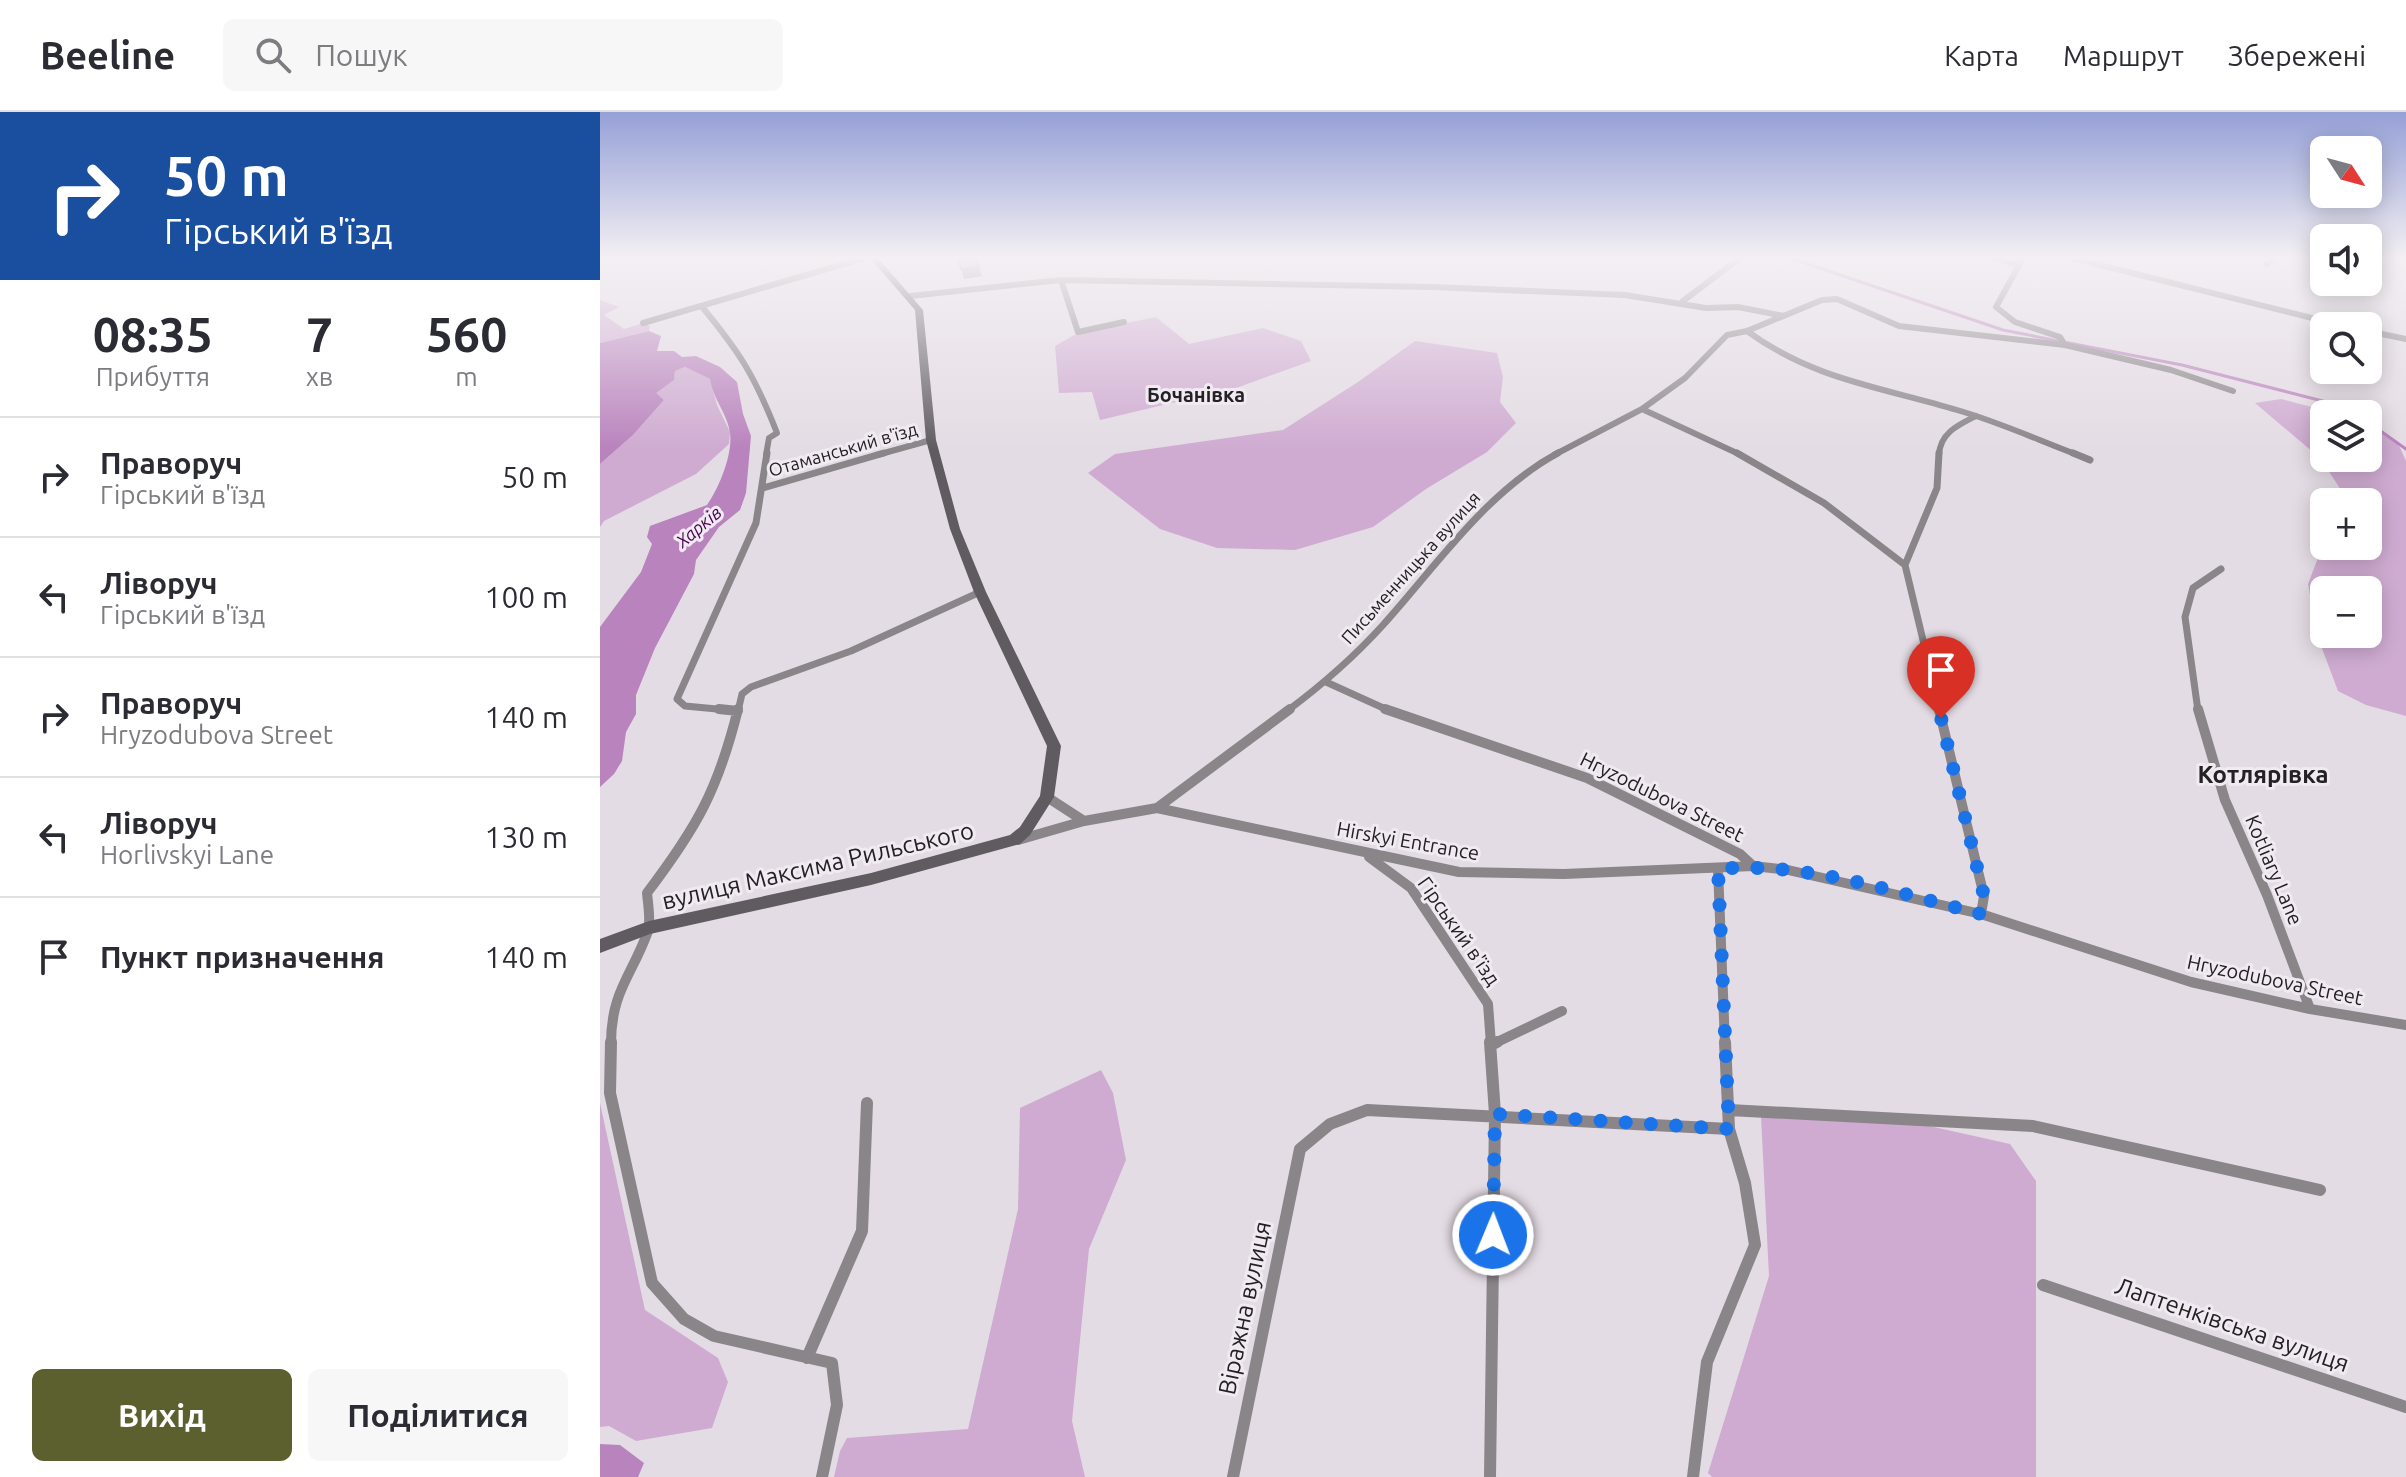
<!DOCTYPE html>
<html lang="uk">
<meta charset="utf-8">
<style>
body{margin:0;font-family:Ubuntu,sans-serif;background:#f7f7f7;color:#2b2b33;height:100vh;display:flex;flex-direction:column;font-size:30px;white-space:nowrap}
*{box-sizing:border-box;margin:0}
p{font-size:26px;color:#7c7c81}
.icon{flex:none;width:44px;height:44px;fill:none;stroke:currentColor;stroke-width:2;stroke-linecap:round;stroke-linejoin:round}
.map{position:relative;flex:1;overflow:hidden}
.side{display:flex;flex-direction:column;background:#fff;width:600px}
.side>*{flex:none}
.banner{background:#1a4fa0;color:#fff;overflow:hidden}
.needle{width:52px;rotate:126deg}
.controls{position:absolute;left:1710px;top:24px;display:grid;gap:16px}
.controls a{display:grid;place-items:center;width:72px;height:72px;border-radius:12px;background:#fff;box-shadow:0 4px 20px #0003;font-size:40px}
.pin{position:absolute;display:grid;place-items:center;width:68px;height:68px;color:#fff;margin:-82px -34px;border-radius:50% 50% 50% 0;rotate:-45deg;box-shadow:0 0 8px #0007}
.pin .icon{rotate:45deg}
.me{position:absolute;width:88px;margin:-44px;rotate:1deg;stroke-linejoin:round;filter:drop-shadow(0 0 6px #0008)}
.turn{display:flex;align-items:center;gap:28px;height:168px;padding:0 32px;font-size:36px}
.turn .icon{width:104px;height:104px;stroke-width:2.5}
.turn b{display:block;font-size:56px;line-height:68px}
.eta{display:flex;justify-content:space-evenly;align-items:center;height:136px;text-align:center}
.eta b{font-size:48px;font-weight:700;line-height:56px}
.button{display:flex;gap:16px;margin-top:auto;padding:16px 32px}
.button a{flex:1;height:92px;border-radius:12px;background:#5b602e;color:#fff;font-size:32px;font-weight:700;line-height:92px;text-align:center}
.button a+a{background:#f7f7f7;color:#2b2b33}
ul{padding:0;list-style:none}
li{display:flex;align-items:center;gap:24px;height:120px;padding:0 32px;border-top:2px solid #e1e1e2}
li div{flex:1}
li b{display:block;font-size:30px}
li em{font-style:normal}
header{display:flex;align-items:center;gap:48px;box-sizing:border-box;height:112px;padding:0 40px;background:#fff;border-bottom:2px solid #e1e1e2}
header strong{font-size:38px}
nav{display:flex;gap:44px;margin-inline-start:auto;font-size:28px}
.search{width:560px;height:72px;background:#f7f7f7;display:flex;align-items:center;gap:20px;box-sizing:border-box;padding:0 28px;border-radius:12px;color:#7c7c81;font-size:30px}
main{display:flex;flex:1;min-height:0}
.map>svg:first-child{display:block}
.green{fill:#cfabd1;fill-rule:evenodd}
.water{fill:#b983bd}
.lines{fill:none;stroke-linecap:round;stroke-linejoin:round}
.stream{stroke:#b983bd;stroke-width:3}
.minor-far3{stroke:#898589;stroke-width:6}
.minor-far2{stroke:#898589;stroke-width:7}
.minor-far1{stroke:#898589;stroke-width:10}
.minor{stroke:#898589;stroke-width:12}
.secondary{fill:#605b60;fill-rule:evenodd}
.shaded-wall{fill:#7d787d}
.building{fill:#b3acb3;stroke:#7d787d;stroke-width:2}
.route{stroke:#1a73e8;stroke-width:14;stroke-dasharray:0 25.2}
.labels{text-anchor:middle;stroke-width:6;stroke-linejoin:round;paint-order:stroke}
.far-street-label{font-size:18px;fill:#232124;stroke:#f1eaf2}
.far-water-label{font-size:18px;font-style:italic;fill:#47004d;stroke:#f1eaf2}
.far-quarter-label{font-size:20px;font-weight:bold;fill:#232124;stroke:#f1eaf2}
.street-label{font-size:20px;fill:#232124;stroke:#f1eaf2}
.quarter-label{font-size:24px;font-weight:bold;fill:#232124;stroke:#f1eaf2}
.near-street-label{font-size:24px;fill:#232124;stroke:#f1eaf2}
</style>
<header>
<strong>Beeline</strong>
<div class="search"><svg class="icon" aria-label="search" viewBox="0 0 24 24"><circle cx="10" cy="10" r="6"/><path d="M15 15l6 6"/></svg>Пошук</div>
<nav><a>Карта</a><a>Маршрут</a><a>Збережені</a></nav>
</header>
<main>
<section class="side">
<div class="banner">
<div class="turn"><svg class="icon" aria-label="right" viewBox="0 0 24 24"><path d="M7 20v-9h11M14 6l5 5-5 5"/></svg><div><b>50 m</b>Гірський в'їзд</div></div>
</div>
<div class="eta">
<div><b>08:35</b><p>Прибуття</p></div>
<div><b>7</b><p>хв</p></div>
<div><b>560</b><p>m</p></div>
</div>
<ul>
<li><svg class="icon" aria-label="right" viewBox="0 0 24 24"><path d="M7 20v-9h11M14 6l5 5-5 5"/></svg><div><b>Праворуч</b><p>Гірський в'їзд</p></div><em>50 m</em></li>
<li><svg class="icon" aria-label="left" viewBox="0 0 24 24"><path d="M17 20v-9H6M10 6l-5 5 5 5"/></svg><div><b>Ліворуч</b><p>Гірський в'їзд</p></div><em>100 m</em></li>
<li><svg class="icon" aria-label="right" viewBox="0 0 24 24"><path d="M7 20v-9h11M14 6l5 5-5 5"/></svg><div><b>Праворуч</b><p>Hryzodubova Street</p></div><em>140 m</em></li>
<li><svg class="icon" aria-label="left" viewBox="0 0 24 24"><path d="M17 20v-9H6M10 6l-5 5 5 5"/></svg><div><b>Ліворуч</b><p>Horlivskyi Lane</p></div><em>130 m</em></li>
<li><svg class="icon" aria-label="arrive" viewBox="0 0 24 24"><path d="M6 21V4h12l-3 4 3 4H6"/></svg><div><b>Пункт призначення</b></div><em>140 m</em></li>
</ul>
<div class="button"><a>Вихід</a><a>Поділитися</a></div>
</section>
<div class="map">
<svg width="1806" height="1365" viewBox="0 0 1806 1365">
<rect width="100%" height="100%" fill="#e4dce4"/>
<path class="green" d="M 0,188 L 19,195 L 4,203 L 24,217 L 43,211 L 50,214 L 49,219 L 0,231 Z
M 556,205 L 589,232 L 663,216 L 701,229 L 711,249 L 639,275 L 500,308 L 492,280 L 459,281 L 455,234 L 478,221 Z
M 815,229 L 897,241 L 903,265 L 900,290 L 916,311 L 887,340 L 826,377 L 773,415 L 695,438 L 617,436 L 560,417 L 488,361 L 515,342 L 683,318 L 758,270 Z
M 85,255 L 110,267 L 117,293 L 130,320 L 129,332 L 96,362 L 4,409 L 0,415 L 0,352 L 33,323 L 64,288 L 55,281 L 74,268 L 75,259 Z
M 1681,287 L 1738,302 L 1724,302 L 1724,346 L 1768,346 L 1768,313 L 1797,329 L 1806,349 L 1806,604 L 1766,593 L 1738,579 L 1717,523 L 1708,472 L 1724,430 L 1724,434 L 1768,434 L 1768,390 L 1737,390 L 1741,378 L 1720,346 L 1655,291 ZM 1768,478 L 1768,522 L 1724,522 L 1724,478 Z
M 501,958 L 513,981 L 526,1048 L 489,1137 L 472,1309 L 485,1365 L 234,1365 L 240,1339 L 247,1326 L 368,1317 L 418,1097 L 420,996 Z
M 0,991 L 45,1198 L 118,1246 L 128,1270 L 112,1316 L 36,1329 L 9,1314 L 0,1315 Z
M 1161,1005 L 1289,1005 L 1410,1032 L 1436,1069 L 1436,1365 L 1112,1365 L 1108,1361 L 1169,1164 Z"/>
<path class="water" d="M 49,219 L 61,224 L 57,239 L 74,239 L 82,245 L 96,244 L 120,255 L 137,270 L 143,302 L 151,324 L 146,381 L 140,398 L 119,415 L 96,448 L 94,462 L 55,536 L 36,583 L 36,602 L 26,620 L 22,649 L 14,662 L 0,675 L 0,515 L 41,460 L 52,432 L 47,425 L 50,414 L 107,393 C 119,376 133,342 130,321 C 128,303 113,287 110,267 L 85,255 L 75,259 L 74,268 L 56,281 L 64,288 L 33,323 L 0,352 L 0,231 Z
M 0,1332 L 20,1333 L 44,1351 L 38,1365 L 0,1365 Z"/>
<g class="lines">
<path class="stream" d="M 1190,146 L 1403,218 L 1582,253 L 1742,294 L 1755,302
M 1768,310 L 1806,337"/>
<path class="minor-far3" d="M 1395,146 L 1418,153
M 1423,146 L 1396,195 L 1415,210 L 1460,225 L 1465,233
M 1472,146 L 1744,214
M 1667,152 L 1674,146
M 461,168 L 478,220 L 524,210
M 310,184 L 461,168 L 833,175 L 1025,183 L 1106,196 L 1138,195 L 1184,204
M 1083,189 L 1140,146
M 103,196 C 141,242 155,265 177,321 L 169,326 L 166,343
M 43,211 L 264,146
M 1147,219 C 1214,268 1281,275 1357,298 C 1399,310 1438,328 1478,343
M 1768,219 L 1806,227
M 1042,297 L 1141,343
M 277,343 L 331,328
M 954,343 L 1042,297 L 1085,266 L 1127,223 L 1147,219 L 1222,188 L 1237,187 L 1299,214 L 1465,233 L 1571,258 L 1633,279
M 1339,343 C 1340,321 1358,313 1376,304"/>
<path class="minor-far2" d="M 1137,341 L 1224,391 L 1305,453
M 1339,341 L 1337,376 L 1305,453 L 1340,599
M 1473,341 L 1490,348
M 163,376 L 284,341
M 726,570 L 790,599
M 138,599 L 85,594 L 77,587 L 156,411 L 167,341
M 138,599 L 142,582 L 151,575 L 251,539 L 380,480
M 687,599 C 722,573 754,545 783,513 C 837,453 886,380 958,341
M 1598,599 L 1585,505 L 1593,476 L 1621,457"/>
<path class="minor-far1" d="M 119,597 L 138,599
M 785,597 L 987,666 L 1140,742 L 1153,754
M 1339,597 L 1384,784 L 1381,802
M 1598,597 L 1625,688 L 1667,783 L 1710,897
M 447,685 L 484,709
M 557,696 L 690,597
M 418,728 L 484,709 L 557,696 L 859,760 L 964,762 L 1153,754 L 1188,758 L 1381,802 L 1591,870 L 1710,897 L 1806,913
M 769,745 L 811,776 L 888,892 L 891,932
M 1118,757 L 1125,932
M 11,932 C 11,879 32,864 48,819 C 51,808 48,792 47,781 C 97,715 118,678 138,597
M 893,932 L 962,899"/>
<path class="minor" d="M 11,930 L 10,981 L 52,1171 L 84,1207 L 114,1224 L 232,1251 L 237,1293 L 222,1365
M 893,932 L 897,930
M 1129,998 L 1433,1014 L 1720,1078
M 1443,1173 L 1806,1295
M 207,1246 L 262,1119 L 267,991
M 633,1365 L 700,1037 L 730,1012 L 767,998 L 1129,1017
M 890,1365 L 895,1002 L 890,930
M 1093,1365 L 1107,1250 L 1155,1133 L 1145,1071 L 1129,1017 L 1125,930"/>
<path class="secondary" d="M 270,146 L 278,146 L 323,198 L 336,328 L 360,417 L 386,480 L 461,634 L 454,685 L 430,723 L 420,732 L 271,773 L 50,822 L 0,841 L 0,827 L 49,809 L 271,761 L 410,723 L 420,715 L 440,684 L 447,634 L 374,480 L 350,417 L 326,328 L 315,198 Z"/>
</g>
<path class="shaded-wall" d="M 377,146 L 382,164 L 364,167 L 361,157 Z"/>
<path class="building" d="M 358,146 L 376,146 L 379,154 L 361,157 Z"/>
<linearGradient id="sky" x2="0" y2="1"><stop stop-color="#95a0d7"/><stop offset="0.43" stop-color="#f3eff3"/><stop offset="1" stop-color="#f3eff3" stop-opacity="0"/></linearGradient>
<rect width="1806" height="337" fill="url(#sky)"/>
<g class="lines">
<path class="route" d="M 893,1123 L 895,1002 L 1129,1017 L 1118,757 C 1205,749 1297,781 1381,802 L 1384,784 L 1341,606"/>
</g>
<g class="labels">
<g class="far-street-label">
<text transform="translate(243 338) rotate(-16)" y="6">Отаманський в'їзд</text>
<text transform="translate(811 456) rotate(-48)" y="6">Письменницька вулиця</text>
</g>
<g class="far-water-label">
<text transform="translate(99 415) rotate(-40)" y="6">Харків</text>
</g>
<g class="far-quarter-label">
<text x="596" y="290">Бочанівка</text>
</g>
<g class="street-label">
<text transform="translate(1062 685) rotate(26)" y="7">Hryzodubova Street</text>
<text transform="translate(808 729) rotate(10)" y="7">Hirskyi Entrance</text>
<text transform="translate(1674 758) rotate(67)" y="7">Kotliary Lane</text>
<text transform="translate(859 819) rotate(55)" y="7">Гірський в'їзд</text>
<text transform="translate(1675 868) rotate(12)" y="7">Hryzodubova Street</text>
</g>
<g class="quarter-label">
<text x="1663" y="671">Котлярівка</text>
</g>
<g class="near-street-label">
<text transform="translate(218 754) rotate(-13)" y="8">вулиця Максима Рильського</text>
<text transform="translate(645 1196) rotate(-78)" y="8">Віражна вулиця</text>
<text transform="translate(1632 1213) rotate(19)" y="8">Лаптенківська вулиця</text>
</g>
</g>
</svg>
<div class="controls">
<a><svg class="needle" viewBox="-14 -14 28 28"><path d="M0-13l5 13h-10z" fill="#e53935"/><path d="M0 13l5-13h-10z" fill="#7c7c81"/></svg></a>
<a><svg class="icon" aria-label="sound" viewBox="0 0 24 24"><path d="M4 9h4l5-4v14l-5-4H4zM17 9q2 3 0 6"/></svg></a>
<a><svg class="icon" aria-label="search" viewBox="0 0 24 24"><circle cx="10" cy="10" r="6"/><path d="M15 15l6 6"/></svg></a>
<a><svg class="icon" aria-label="layers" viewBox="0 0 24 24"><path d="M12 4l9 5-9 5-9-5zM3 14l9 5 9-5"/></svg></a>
<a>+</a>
<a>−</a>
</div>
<div class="pin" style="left:1341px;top:606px;background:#d93025"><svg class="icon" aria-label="arrive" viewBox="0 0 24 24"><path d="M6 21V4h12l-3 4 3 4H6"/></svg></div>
<svg class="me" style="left:893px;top:1123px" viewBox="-20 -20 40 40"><circle r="17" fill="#1a73e8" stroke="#fff" stroke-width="3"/><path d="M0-11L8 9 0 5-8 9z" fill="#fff"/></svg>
</div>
</main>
